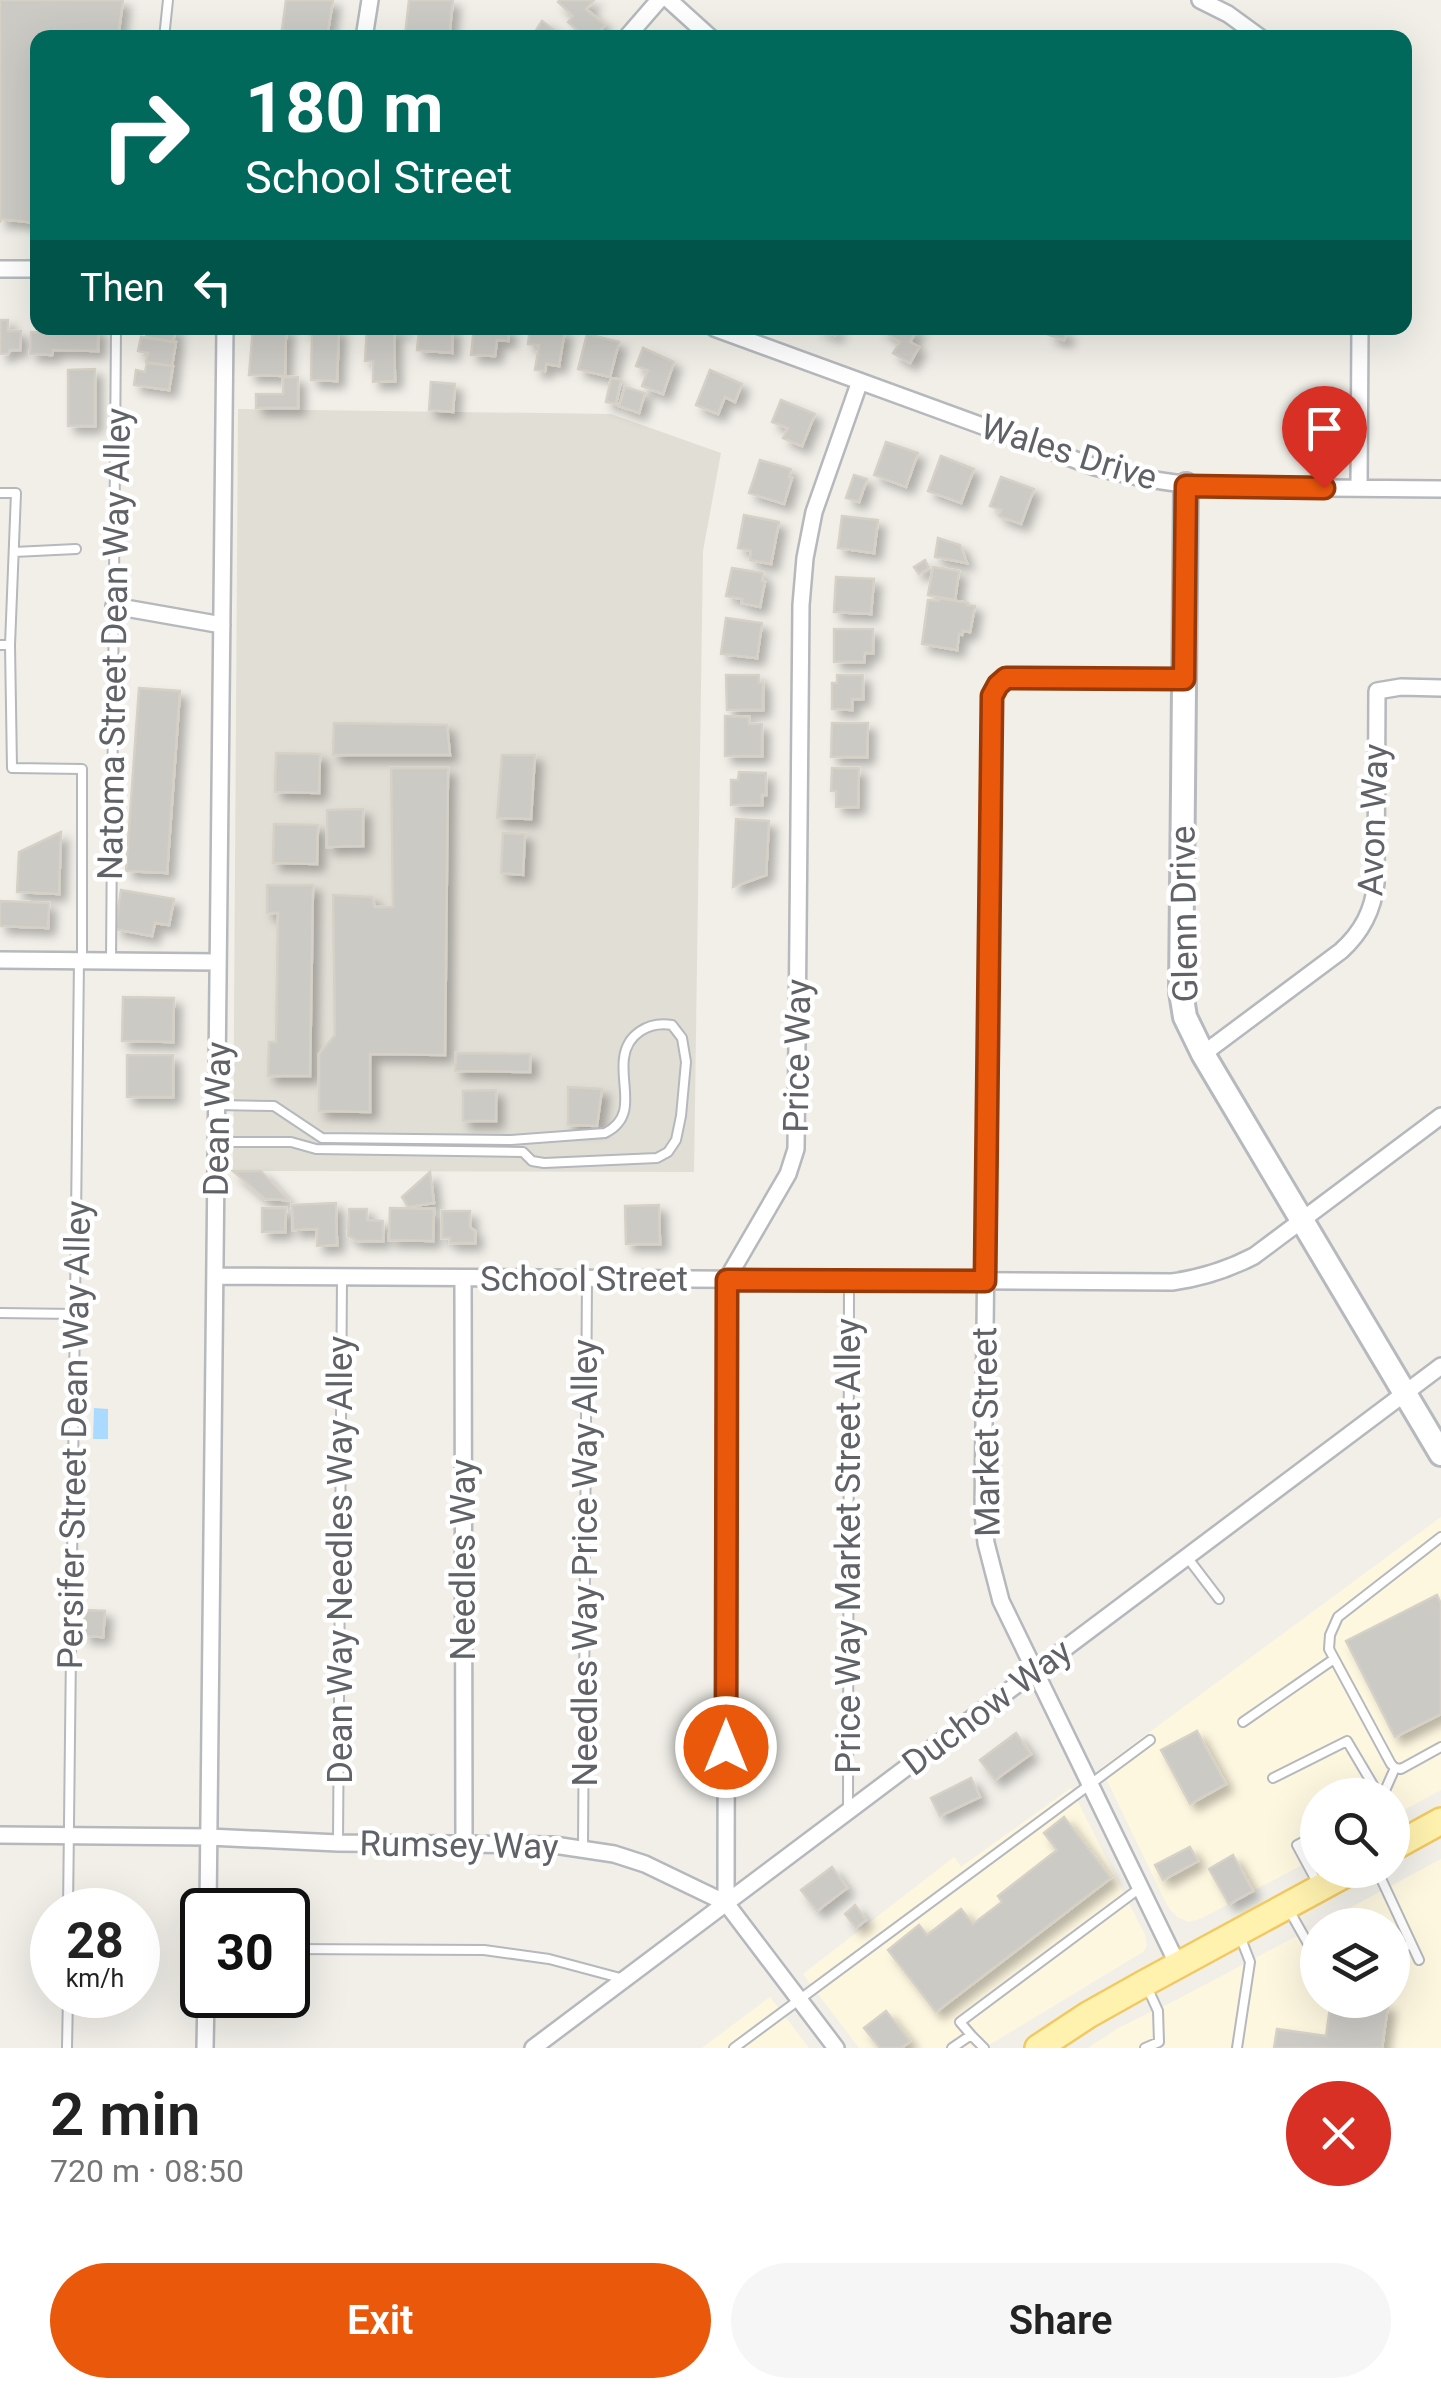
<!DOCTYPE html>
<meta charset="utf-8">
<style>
body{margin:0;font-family:Roboto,sans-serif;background:#f6f6f6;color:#222;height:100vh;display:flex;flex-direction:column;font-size:38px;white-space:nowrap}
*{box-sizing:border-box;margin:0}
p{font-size:32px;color:#767676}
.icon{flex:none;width:55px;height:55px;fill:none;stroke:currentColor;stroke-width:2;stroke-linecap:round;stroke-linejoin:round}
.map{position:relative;height:2048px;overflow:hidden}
.details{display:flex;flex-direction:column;background:#fff;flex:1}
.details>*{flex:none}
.top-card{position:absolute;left:30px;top:30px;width:1382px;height:305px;border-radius:20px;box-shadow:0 10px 40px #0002;background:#00695c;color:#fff;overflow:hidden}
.buttons{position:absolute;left:1300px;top:1778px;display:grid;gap:20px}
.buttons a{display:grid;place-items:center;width:110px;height:110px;border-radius:50%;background:#fff;box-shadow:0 10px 40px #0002;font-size:50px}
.speed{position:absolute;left:30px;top:1888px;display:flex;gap:20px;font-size:50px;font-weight:700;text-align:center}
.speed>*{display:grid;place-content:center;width:130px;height:130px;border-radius:50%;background:#fff;box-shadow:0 10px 40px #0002;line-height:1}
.speed small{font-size:25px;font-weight:400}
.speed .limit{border:5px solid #111;border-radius:15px;background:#fff;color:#111}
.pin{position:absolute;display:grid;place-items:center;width:85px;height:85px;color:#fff;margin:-102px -42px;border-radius:50% 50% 50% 0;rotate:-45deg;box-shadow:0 0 10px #0007}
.pin .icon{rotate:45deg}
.me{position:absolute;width:110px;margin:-55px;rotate:0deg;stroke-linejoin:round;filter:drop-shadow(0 0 8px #0008)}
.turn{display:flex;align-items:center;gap:35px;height:210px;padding:0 50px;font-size:45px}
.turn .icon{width:130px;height:130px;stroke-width:2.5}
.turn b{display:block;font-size:70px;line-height:85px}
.then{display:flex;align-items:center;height:95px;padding:0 50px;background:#0003;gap:20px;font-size:38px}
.round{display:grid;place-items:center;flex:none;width:105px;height:105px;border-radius:52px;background:#f6f6f6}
.overview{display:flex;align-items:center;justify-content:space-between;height:170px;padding:0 50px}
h1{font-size:60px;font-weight:600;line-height:75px}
.primary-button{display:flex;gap:20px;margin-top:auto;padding:20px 50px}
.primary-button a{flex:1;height:115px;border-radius:60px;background:#ea580c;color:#fff;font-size:40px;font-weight:600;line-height:115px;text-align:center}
.primary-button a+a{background:#f6f6f6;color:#222}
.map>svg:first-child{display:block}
.commercial{fill:#fef7e0}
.education{fill:#e1ded6}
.water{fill:#aadaff}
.building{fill:#cccac5;stroke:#d6d1c6;stroke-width:2.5;filter:url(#shadow)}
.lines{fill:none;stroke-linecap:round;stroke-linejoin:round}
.lane-casing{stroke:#b5b8bc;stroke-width:12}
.street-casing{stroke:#b5b8bc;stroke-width:20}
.secondary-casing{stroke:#b6babf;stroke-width:28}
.primary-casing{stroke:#f2c960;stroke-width:30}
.lane{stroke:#fff;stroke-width:8}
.street{stroke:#fff;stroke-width:15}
.secondary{stroke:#fff;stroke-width:22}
.primary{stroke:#fff2af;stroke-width:25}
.route-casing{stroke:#983908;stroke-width:25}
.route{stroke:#ea580c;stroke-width:18}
.labels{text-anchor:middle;stroke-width:9;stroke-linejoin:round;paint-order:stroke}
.street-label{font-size:35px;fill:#5f6368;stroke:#fff}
</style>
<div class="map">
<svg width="1441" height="2048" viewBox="0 0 1441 2048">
<defs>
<filter id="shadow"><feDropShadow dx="7" dy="7" stdDeviation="5" flood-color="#0004"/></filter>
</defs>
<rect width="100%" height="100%" fill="#f1efe8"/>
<path class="commercial" d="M 1441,1517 L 1441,1790 L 1393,1816 L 1392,1795 L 1318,1795 L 1317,1857 L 1202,1918 L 1189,1922 L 1177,1917 L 1168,1907 L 1101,1768 Z
M 1071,1788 L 1145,1935 L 1147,1946 L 1143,1952 L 984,2048 L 859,2048 L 803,1974 L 954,1857 L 961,1867 Z
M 1441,1859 L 1441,2048 L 1088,2048 L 1120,2027 L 1176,2000 L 1318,1925 L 1318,2000 L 1392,2000 L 1392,1925 L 1318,1925 Z
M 770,1997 L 809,2048 L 702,2048 Z"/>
<path class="education" d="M 238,409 L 611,414 L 721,453 L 703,551 L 694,1172 L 233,1171 Z"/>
<path class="water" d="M 94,1408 L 108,1409 L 108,1439 L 93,1439 Z"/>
<path class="building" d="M 0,0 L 123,0 L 118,38 L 38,38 L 38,223 L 1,219 L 0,223 Z
M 286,0 L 333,0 L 327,37 L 282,30 Z
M 409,0 L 453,0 L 449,38 L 405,36 Z
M 560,0 L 594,0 L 586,9 L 605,25 L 594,38 L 586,38 L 568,22 L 573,16 L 558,2 Z
M 542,21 L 565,38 L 531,38 Z
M 0,320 L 8,320 L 8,331 L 21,331 L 20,350 L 10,350 L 8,354 L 0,354 Z
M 42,328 L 98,328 L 98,351 L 53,350 L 52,355 L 30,354 L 31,332 L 42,332 Z
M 148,328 L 176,328 L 173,342 L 146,337 Z
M 253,328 L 288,328 L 288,331 L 286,331 L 285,376 L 249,375 Z
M 302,328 L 339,328 L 337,381 L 311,380 L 312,330 L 302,329 Z
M 367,328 L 405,328 L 406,330 L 394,330 L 395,381 L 373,382 L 373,361 L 365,361 Z
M 419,328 L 453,328 L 452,353 L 417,350 Z
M 474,328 L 509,328 L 508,341 L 497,340 L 495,356 L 471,355 Z
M 530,328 L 565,330 L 559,366 L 546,364 L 545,371 L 535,370 L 539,345 L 528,344 Z
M 815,328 L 838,328 L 835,335 Z
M 880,328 L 918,328 L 910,342 L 919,347 L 910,363 L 893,353 L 900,342 Z
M 1052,328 L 1067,332 L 1064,340 L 1049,335 Z
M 587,334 L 619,342 L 610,377 L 578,369 Z
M 141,337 L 176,342 L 172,366 L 146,362 L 148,353 L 138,351 Z
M 643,348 L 674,362 L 663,394 L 642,386 L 648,370 L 636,366 Z
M 147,363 L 173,366 L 169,390 L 134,385 L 136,370 L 145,372 Z
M 95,369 L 95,426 L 68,426 L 68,370 Z
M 710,370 L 742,384 L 735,402 L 725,397 L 718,414 L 696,405 Z
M 283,377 L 298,377 L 298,408 L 256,408 L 256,394 L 283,394 Z
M 611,378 L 621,380 L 616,404 L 606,402 Z
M 431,382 L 455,384 L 453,412 L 429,410 Z
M 625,387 L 645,393 L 639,413 L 619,406 Z
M 781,400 L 815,414 L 802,446 L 783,438 L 788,428 L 772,422 Z
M 886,442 L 918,453 L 906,487 L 874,475 Z
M 941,456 L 974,469 L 961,503 L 928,491 Z
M 760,460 L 791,469 L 789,477 L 792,478 L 784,504 L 749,493 Z
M 854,475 L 867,479 L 859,502 L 846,498 Z
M 1001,477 L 1034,489 L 1021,524 L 999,516 L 1001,510 L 990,506 Z
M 744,515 L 779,522 L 771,564 L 750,560 L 751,551 L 738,548 Z
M 842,516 L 878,520 L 874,553 L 838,548 Z
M 938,538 L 960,545 L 967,563 L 935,557 Z
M 925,560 L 929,568 L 919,574 L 914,567 Z
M 933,567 L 959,571 L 955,600 L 928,595 Z
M 732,568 L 763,573 L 762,581 L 765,582 L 760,607 L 742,603 L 742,599 L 726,596 Z
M 836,577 L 874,579 L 871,614 L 834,612 Z
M 939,598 L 968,603 L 967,605 L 975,606 L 970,632 L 963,631 L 962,635 L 959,634 L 957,650 L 922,644 L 928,600 L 939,601 Z
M 726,618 L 762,623 L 757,658 L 721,654 Z
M 834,629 L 873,629 L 873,653 L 865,653 L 864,662 L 834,662 Z
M 726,675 L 759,675 L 759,683 L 763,683 L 763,710 L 727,710 Z
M 837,675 L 863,675 L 863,699 L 852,699 L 852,710 L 832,709 L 832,683 L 837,683 Z
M 139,688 L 180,691 L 167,873 L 126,871 Z
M 725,716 L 749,717 L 749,724 L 762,724 L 762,756 L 725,756 Z
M 334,723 L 447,725 L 450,755 L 333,755 Z
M 832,723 L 868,723 L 867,757 L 831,757 Z
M 276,753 L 320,754 L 319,793 L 275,792 Z
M 502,755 L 535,755 L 531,819 L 497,818 Z
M 391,768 L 448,768 L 445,1055 L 370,1054 L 370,1112 L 319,1111 L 319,1054 L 335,1035 L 333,895 L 372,897 L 375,907 L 393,907 Z
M 832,768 L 859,768 L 858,807 L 836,807 L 836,791 L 831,791 Z
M 739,772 L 766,773 L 766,795 L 762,795 L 762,805 L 731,805 L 731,780 L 738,780 Z
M 363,809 L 363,846 L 327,847 L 327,810 Z
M 736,819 L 769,821 L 766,875 L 733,887 Z
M 274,824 L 318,825 L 317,864 L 273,863 Z
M 61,832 L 59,894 L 17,892 L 19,852 Z
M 503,833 L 525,834 L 523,875 L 501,873 Z
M 267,885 L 313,885 L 310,1076 L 268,1076 L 269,1042 L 276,1042 L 278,913 L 267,913 Z
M 121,890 L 174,899 L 169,925 L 155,923 L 152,936 L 115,929 Z
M 0,901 L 49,903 L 48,928 L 0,926 Z
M 123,997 L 174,998 L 173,1042 L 122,1041 Z
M 456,1053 L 530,1054 L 530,1072 L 455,1071 Z
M 127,1055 L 173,1055 L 173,1097 L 127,1097 Z
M 568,1087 L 602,1089 L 597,1126 L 568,1125 Z
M 496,1090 L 496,1121 L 463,1121 L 463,1091 Z
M 233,1171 L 261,1171 L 288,1200 L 265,1199 Z
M 430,1172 L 434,1203 L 408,1207 L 402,1197 Z
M 336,1203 L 337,1245 L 317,1246 L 317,1229 L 293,1230 L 292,1205 Z
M 659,1205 L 660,1244 L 626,1244 L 625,1206 Z
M 262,1208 L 286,1208 L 285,1232 L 262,1232 Z
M 390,1208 L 434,1209 L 433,1241 L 389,1240 Z
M 349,1209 L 367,1209 L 367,1220 L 383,1221 L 383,1241 L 358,1241 L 348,1236 Z
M 442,1211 L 470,1211 L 470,1227 L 475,1231 L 475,1243 L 450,1243 L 450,1238 L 442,1238 Z
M 1437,1595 L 1441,1604 L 1441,1714 L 1395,1737 L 1346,1641 Z
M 85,1610 L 105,1611 L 103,1637 L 83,1636 Z
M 1197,1731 L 1226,1784 L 1190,1804 L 1161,1750 Z
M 1016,1733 L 1031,1754 L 995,1780 L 980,1760 Z
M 971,1778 L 980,1797 L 940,1816 L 931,1798 Z
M 1064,1817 L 1111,1878 L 936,2012 L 888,1950 L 919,1925 L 927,1935 L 961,1909 L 973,1924 L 1002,1902 L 998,1896 L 1057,1850 L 1044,1833 Z
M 1190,1847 L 1198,1861 L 1163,1880 L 1155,1865 Z
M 1233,1855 L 1253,1891 L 1229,1904 L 1209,1869 Z
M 832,1867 L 847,1888 L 817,1911 L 801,1890 Z
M 855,1905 L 866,1920 L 856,1928 L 845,1914 Z
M 1331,2000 L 1351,2000 L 1388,2005 L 1382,2048 L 1274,2048 L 1277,2029 L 1326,2036 Z
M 886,2011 L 910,2041 L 902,2048 L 880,2048 L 864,2028 Z"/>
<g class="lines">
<g class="lane-casing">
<path id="lane" d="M 164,38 L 168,0
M 0,493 L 16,493 L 10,645
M 14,552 L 76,549
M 0,645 L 10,645 L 12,768 L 82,769 L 82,960
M 111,961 L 116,328
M 216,1142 L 291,1142 L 316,1149 L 523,1152 L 532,1161 L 544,1163 L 657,1158 L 668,1152 L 676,1140 L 681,1116 L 686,1062 L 682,1038 L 672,1025 C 649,1021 627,1034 624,1058 C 620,1085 638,1117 605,1133 L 511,1140 L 322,1138 L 274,1106 L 217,1105
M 0,1313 L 75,1314
M 1187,1557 L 1219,1599
M 1243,1722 L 1334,1659
M 1395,1768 L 1391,1764 L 1329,1649 L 1330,1635 L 1338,1617 L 1441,1537
M 1395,1768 L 1401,1769 L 1441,1747
M 1273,1778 L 1347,1741 L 1379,1795
M 1383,1795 L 1395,1768
M 848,1811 L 849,1280
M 1392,1817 L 1403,1835
M 1318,1834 L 1297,1845 L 1318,1884
M 338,1843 L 342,1277
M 583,1848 L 587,1279
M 1377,1870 L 1419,1960
M 68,1910 L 79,960
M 1289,1910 L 1311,1949
M 288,1949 L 484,1950 L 549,1959 L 624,1979
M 1392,1953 L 1411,1944
M 971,2035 L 984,2048
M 67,2048 L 68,1995
M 734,2048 L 1150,1740
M 952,2048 L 971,2035 L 960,2022 L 1140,1888
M 1145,2048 L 1159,2042 L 1158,2011 L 1148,1989
M 1237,2048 L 1250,1962 L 1240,1936"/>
</g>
<g class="street-casing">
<path id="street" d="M 669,0 L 711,38
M 1200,0 L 1228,14 L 1261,38
M 364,38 L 370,0
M 626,38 L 659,0
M 0,269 L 38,269
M 714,328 L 1095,467 C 1137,478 1177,485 1220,487 L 1441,489
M 1359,488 L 1360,328
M 114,606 L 222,625
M 0,960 L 218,962
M 1203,1054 L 1341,951 C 1362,932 1373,911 1376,883 L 1377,691 L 1401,687 L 1441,688
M 215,1276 L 1172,1282 C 1202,1278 1227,1270 1254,1256 L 1441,1116
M 463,1278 L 464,1843
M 0,1835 L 209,1837 L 338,1843 L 554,1845 L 614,1854 L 645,1864 L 726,1903 L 836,2048
M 726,1903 L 727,1279 L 788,1174 L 796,1149 L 801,605 L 805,558 L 814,512 L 860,381
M 208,1910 L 225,328
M 1178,1965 L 1001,1601 L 986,1543 L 983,1514 L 992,695 L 998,685 L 1006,679 L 1184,679
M 205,2048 L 206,1995
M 533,2048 L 1441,1366"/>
</g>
<g class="secondary-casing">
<path id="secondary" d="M 1186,485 L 1181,992 L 1185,1017 L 1203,1054 L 1441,1454"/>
</g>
<g class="primary-casing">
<path id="primary" d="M 1392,1848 L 1441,1821
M 1038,2048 L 1088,2015 L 1145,1983 L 1353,1870"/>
</g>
<use href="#lane" class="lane"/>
<use href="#street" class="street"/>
<use href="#secondary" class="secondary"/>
<use href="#primary" class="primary"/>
</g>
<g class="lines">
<g class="route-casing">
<path id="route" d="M 726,1747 L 727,1280 L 985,1281 L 992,696 L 998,685 L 1006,678 L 1184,679 L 1186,486 L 1324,488"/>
</g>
<use href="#route" class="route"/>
</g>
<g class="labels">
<g class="street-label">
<text transform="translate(1069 452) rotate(17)" y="12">Wales Drive</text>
<text transform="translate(114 644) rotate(-89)" y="12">Natoma Street Dean Way Alley</text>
<text transform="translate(1373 820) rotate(-88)" y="12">Avon Way</text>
<text transform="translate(1184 914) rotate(-91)" y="12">Glenn Drive</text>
<text transform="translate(797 1056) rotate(-89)" y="12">Price Way</text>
<text transform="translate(217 1119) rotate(-89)" y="12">Dean Way</text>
<text x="584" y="1291">School Street</text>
<text transform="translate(986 1432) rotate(-91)" y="12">Market Street</text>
<text transform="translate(74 1435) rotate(-89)" y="12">Persifer Street Dean Way Alley</text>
<text transform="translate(848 1546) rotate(-90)" y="12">Price Way Market Street Alley</text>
<text transform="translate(340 1560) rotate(-90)" y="12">Dean Way Needles Way Alley</text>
<text transform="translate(463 1560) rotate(-90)" y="12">Needles Way</text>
<text transform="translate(585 1563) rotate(-90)" y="12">Needles Way Price Way Alley</text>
<text transform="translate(987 1707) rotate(-37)" y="12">Duchow Way</text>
<text transform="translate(459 1845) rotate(1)" y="12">Rumsey Way</text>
</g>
</g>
</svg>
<div class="buttons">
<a><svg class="icon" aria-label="search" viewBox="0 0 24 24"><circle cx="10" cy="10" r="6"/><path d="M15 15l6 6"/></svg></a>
<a><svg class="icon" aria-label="layers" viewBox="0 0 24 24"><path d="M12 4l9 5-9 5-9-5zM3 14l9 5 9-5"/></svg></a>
</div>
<div class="speed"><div>28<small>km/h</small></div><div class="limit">30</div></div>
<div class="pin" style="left:1324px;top:488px;background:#d93025"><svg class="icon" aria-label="arrive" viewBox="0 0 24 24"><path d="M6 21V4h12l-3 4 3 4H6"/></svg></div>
<svg class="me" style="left:726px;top:1747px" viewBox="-20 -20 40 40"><circle r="17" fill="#ea580c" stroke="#fff" stroke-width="3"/><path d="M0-11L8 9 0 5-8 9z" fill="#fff"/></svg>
<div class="top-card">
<div class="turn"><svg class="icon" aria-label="right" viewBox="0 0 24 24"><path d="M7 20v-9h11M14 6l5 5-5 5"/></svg><div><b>180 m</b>School Street</div></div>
<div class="then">Then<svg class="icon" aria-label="left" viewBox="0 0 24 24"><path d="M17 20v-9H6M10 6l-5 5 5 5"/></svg></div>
</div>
</div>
<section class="details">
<div class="overview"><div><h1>2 min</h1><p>720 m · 08:50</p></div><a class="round" style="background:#d93025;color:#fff"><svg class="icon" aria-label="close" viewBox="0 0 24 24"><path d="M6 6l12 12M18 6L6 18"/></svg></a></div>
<div class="primary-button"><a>Exit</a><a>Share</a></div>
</section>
